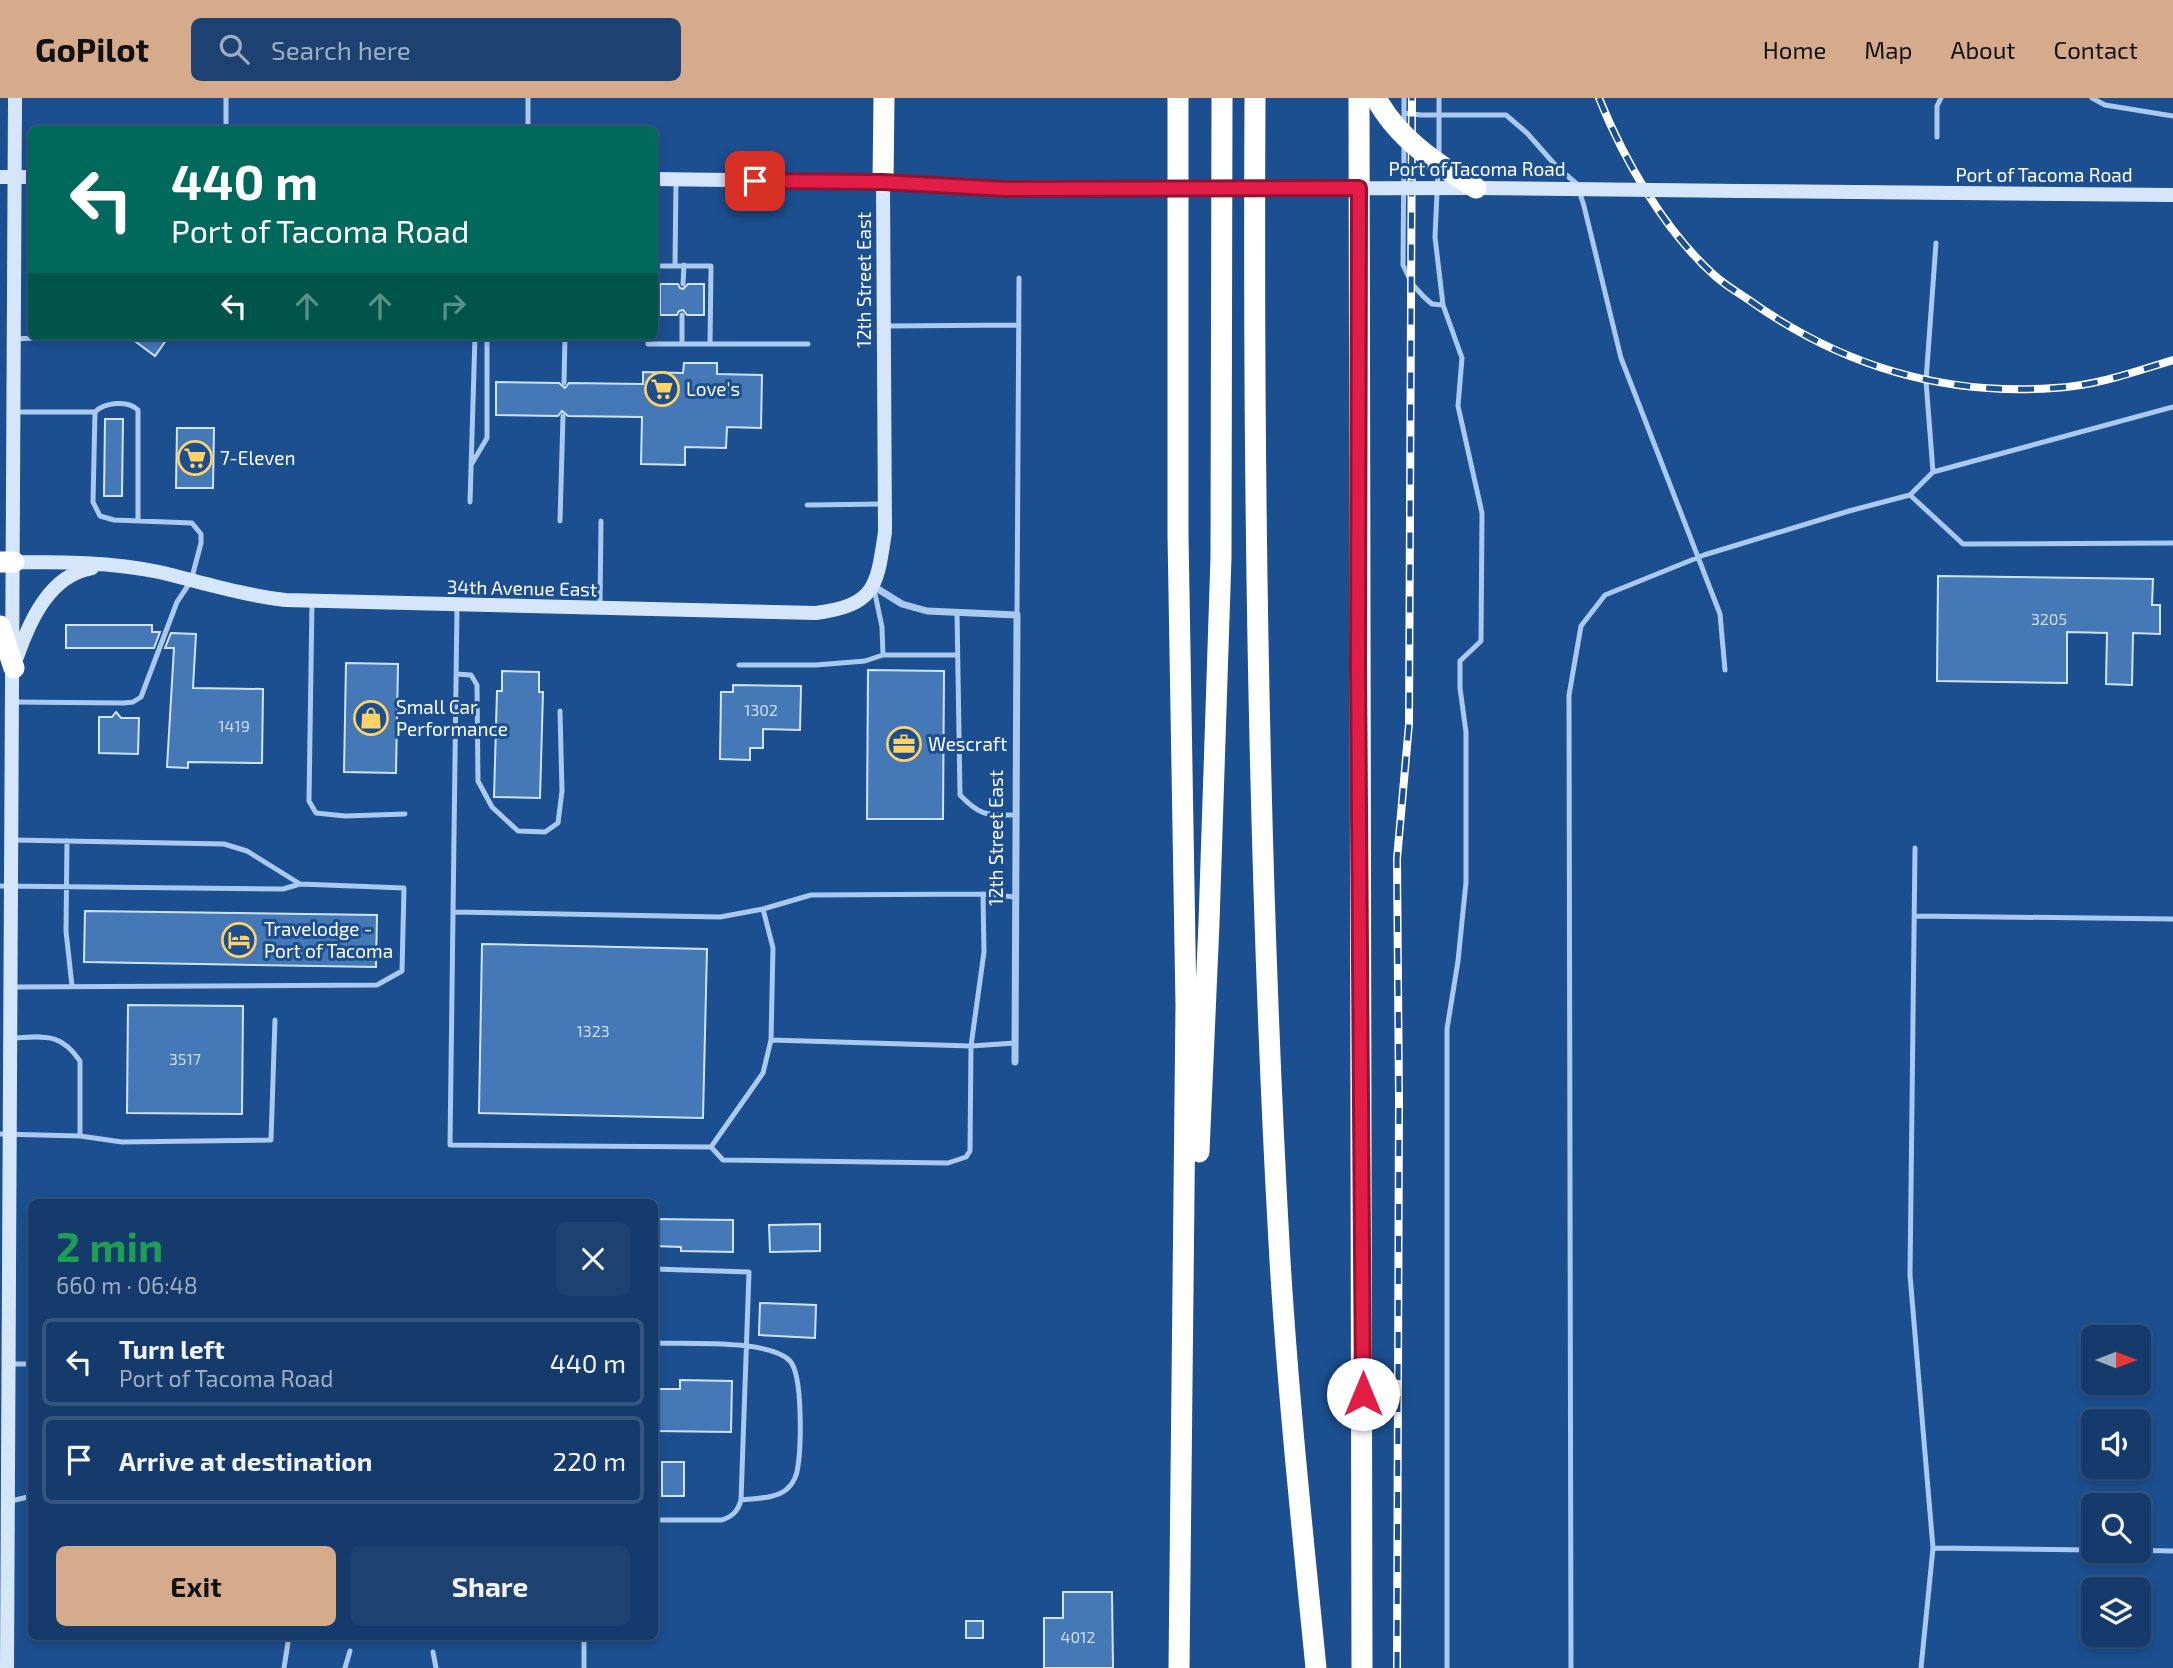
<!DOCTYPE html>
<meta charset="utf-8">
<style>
body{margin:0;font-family:"Exo 2",sans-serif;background:#1d4271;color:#f1f3f6;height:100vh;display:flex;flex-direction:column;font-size:26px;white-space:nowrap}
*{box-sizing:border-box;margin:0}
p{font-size:23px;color:#9dadc1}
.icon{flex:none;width:38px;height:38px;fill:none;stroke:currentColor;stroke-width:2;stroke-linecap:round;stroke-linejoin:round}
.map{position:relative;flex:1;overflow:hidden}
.sheet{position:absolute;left:28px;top:1101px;width:630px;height:441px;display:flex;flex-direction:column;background:#143b6b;border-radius:10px;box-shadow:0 4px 10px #0003,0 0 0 2px #33557e}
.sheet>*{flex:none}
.banner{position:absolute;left:28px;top:28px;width:630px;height:214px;border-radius:10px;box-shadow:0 4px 10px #0003,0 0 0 2px #33557e;background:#00695c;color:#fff;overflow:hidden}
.needle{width:46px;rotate:90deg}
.controls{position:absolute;left:2081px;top:1227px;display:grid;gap:14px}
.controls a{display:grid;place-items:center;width:70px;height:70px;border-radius:10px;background:#143b6b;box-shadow:0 4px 10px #0003,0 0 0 2px #33557e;font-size:35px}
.pin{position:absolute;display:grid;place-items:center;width:60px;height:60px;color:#fff;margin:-30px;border-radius:14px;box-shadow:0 4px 10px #0006}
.me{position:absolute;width:77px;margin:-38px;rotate:0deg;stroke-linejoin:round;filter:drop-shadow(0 0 5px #0008)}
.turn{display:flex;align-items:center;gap:24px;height:147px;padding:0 28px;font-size:32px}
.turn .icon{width:91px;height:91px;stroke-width:2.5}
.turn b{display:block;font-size:49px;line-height:60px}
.lanes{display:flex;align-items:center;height:66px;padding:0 28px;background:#0003;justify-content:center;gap:35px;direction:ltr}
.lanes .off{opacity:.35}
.round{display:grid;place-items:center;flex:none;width:74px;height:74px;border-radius:10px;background:#1d4271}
.overview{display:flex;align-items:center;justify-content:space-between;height:119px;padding:0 28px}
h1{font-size:42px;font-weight:700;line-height:52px;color:#1e9e55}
.button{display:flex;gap:14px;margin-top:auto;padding:14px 28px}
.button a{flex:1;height:80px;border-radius:10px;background:#d6ab8b;color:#111;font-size:28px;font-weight:700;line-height:80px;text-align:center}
.button a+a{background:#1d4271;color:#f1f3f6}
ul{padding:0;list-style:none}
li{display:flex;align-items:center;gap:21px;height:88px;margin:0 14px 10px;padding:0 14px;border:4px solid #33557e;border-radius:10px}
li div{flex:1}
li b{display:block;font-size:26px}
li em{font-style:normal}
header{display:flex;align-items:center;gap:42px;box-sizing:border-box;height:98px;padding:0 35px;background:#d6ab8b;color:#111}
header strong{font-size:33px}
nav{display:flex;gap:38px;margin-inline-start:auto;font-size:24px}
.search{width:490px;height:63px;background:#1d4271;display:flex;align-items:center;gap:18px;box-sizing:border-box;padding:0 24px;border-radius:10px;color:#9dadc1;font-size:26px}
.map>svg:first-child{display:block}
.building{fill:#4478b7;stroke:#cfe3fa;stroke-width:2}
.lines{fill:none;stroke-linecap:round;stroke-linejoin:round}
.lane{stroke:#a9c9ee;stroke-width:5}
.street{stroke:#a9c9ee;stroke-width:7}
.secondary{stroke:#d6e6fa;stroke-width:14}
.highway{stroke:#fff;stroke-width:21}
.rail-casing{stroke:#fff;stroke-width:8}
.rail{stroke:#1b4f8f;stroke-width:5;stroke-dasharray:16;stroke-linecap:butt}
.secondary-bridge{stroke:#d6e6fa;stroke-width:14}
.highway-bridge{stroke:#fff;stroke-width:21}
.route-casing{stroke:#92132f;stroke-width:18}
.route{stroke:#e11d48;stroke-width:12}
.labels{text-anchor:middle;stroke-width:6;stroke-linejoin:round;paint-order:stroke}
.number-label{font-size:16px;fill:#d0dded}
.street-label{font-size:19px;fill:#fff;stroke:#1b4f8f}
.poi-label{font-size:19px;fill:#fff;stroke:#1b4f8f;text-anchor:start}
</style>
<header>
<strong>GoPilot</strong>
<div class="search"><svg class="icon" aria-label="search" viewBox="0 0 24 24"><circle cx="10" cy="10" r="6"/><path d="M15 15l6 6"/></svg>Search here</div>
<nav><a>Home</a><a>Map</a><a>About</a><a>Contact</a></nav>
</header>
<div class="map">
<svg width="2173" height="1570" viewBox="0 0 2173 1570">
<rect width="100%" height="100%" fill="#1b4f8f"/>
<path class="building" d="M 660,186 L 678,186 L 680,190 L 683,191 L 688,186 L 704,186 L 704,217 L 687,217 L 683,212 L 679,213 L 677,217 L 660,217 Z
M 128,238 L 169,238 L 155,258 Z
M 684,265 L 717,265 L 717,276 L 762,277 L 761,330 L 727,329 L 726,350 L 685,349 L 685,367 L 641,366 L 642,319 L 568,318 L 562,313 L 558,318 L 496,317 L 496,284 L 559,285 L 565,290 L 569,285 L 643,286 L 643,274 L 683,275 Z
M 105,321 L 123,321 L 122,398 L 104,398 Z
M 177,330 L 214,330 L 213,390 L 176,390 Z
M 1938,478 L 2153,481 L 2152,507 L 2160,507 L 2160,536 L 2133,535 L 2132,587 L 2106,586 L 2107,535 L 2067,534 L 2067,585 L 1937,583 Z
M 66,527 L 152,527 L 152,534 L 160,534 L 154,550 L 66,550 Z
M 171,535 L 196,536 L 193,590 L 263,591 L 262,665 L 188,664 L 188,670 L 167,669 L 174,550 L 165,550 Z
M 346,565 L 398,566 L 396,675 L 344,674 Z
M 868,572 L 944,573 L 943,721 L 867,721 Z
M 502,573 L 539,574 L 539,594 L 543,594 L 540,700 L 494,699 L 497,593 L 502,593 Z
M 733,587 L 801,588 L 800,632 L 763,631 L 763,650 L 750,650 L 750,662 L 720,661 L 721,594 L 733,594 Z
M 116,614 L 121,620 L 139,620 L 138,656 L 99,655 L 99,619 L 112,619 Z
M 85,813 L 377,817 L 376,869 L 84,864 Z
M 482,846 L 707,851 L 703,1020 L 479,1015 Z
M 128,907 L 243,908 L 242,1016 L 127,1015 Z
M 654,1121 L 733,1122 L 733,1154 L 681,1153 L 681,1149 L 654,1148 Z
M 820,1126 L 820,1153 L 770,1154 L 769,1127 Z
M 760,1205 L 816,1207 L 815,1240 L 759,1237 Z
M 680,1282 L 732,1283 L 731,1334 L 654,1333 L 654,1291 L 680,1291 Z
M 662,1364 L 684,1364 L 684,1398 L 662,1398 Z
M 1063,1494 L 1112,1494 L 1113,1570 L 1044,1570 L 1044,1520 L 1063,1520 Z
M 966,1523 L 983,1523 L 983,1540 L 966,1540 Z"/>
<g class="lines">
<path class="lane" d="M 226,0 L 226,32
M 528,0 L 528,32
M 2092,0 L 2105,7 L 2173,18
M 1404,15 L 1421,17 L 1506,17 L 1527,35 L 1557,69 L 1577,86 L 1584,108 L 1621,260 L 1720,516 L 1725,572
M 1404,28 L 1404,0
M 1937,39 L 1937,8 L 1941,0
M 1404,45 L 1403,167 L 1412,186 L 1424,199 L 1432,206 L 1443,207
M 1439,60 L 1439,0
M 1438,73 L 1435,139 L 1443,207 L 1462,260 L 1458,308 L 1482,415 L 1481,543 L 1460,563 L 1460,590 L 1466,634 L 1466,784 L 1458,863 L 1447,931 L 1447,1570
M 654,168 L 711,168 L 710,246
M 675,168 L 676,82
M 683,186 L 684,167
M 885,228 L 1019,227
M 648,238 L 648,246 L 808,246
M 14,241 L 80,238
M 682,246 L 682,217
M 564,285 L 565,238
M 95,314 C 105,304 128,302 138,312 L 138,422
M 471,367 L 487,340 L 487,238
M 1933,374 L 1926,283 L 1936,145
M 1910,397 L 1963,446 L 2173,445
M 470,404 L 475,238
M 807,407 L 884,406
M 560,423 L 563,318
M 874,491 L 882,529 L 883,557
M 312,503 L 309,703 L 316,715 L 345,718 L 405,716
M 600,507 L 601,423
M 957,514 L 960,697 C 980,718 987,717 1014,717
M 1017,517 L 1019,180
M 739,567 L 816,567 L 865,563 L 883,557 L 957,557
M 456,576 L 471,577 L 477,587 L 478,683 L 492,709 L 518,733 L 545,734 L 558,725 L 562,693 L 560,613
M 13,604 L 124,605 L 133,604 L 141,599 L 177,504 L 191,483 L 201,445 L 201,436 L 192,425 L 114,422 L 100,418 L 93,404 L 95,314 L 14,314
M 13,742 L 224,746 L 247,753 L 300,786
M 67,743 L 66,833 L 72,888
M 1915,750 L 1910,1177 L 1933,1450 L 1921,1570
M 0,788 L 283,791 L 300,786 L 404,790 L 402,873 L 377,887 L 13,889
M 983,796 L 1015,799
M 453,814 L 720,819 L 763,811 L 811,797 L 983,796 L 984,854 L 971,948 L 970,1053 L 966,1059 L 948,1065 L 723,1062 L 711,1049 L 450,1047 C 453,868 454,688 457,508
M 1916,818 L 2173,821
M 771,942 L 971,948 L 1015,945
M 0,1036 L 80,1038 L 80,963 C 60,933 43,939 10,940
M 80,1038 L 122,1044 L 271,1042 L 275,922
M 711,1049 L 763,975 L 771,942 L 773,850 L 763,811
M 654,1171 L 749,1174 L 741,1402 C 738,1413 733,1418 722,1422 L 654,1422
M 654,1245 C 685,1246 770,1241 790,1263 C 803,1277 801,1348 798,1368 C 797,1377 794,1385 787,1391 C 776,1401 755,1400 741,1402
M 11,1266 L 32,1266
M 11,1403 L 32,1398
M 1933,1450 L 2093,1452
M 2122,1452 L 2173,1453
M 433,1554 L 436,1570
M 284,1570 L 289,1538
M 345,1570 L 350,1553
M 584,1570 L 584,1538
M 1571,1570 L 1569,597 L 1581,528 L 1605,497 L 1704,457 L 1849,413 L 1910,397 L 1933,374 L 2173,309"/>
<path class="street" d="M 873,488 L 902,506 L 927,513 L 1017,517 L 1015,964"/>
<path class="secondary" d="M 0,79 L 32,79
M 654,81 L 883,84 L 1005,91
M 1741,93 L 2173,97
M 14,464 C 62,464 111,464 159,474 C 201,484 242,497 285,502 L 816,515 C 876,507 877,488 885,434 L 883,84
M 17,559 C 30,522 50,477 92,470
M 7,1570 L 15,0"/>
<path class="highway" d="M 1178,0 L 1178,436 L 1186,906 L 1179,1570
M 1255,0 C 1253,382 1258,764 1279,1145 C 1287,1287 1302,1429 1316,1570
M 1359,0 C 1357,523 1364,1047 1362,1570
M 883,84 L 884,0
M 0,464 L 14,464
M 0,528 L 14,570
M 1199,1054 L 1209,825 L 1221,459 L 1222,0"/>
<g class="rail-casing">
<path id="rail" d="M 1599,0 C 1624,62 1664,132 1714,177 C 1725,187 1737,194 1749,202 C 1840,267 1942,298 2054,290 C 2095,288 2134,274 2173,262
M 1397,1570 L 1399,1002 L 1397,761 L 1409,626 L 1412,0"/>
</g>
<use href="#rail" class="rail"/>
<path class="secondary-bridge" d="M 1005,91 L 1476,90 L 1741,93"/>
<path class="highway-bridge" d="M 1376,0 C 1398,41 1437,66 1476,90"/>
</g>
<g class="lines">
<g class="route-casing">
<path id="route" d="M 755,83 L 883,84 L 1005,91 L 1359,90 L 1358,568 L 1363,1296"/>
</g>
<use href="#route" class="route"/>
</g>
<defs>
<g id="supermarket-ring" transform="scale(1.75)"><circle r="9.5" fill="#1b4f8f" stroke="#ffd166" stroke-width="1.5"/><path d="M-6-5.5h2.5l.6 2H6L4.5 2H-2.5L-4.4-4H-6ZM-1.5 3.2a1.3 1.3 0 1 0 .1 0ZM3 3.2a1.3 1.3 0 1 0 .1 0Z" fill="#ffd166"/></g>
<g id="shop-ring" transform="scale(1.75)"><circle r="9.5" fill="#1b4f8f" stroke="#ffd166" stroke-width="1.5"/><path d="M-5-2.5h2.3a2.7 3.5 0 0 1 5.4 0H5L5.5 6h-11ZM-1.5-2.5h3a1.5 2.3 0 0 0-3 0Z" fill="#ffd166"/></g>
<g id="office-ring" transform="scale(1.75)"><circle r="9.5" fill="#1b4f8f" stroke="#ffd166" stroke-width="1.5"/><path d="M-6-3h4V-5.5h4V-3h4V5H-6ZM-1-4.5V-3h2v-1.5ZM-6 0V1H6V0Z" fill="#ffd166"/></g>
<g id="hotel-ring" transform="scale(1.75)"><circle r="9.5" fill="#1b4f8f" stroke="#ffd166" stroke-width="1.5"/><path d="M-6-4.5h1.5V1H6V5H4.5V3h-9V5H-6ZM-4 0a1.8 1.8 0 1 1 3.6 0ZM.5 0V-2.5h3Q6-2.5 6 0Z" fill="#ffd166"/></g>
</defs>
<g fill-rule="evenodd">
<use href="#supermarket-ring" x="662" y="291"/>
<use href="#supermarket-ring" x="195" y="360"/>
<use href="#shop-ring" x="371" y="620"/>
<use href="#office-ring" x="904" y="646"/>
<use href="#hotel-ring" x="239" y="842"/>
</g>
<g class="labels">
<g class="number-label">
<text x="2049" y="527">3205</text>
<text x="761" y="618">1302</text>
<text x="234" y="634">1419</text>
<text x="593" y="939">1323</text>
<text x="185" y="967">3517</text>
<text x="1078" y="1545">4012</text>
</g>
<g class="street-label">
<text x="1477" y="78">Port of Tacoma Road</text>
<text x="2044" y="84">Port of Tacoma Road</text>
<text transform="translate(864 182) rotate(-90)" y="7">12th Street East</text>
<text transform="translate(522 490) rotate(1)" y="7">34th Avenue East</text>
<text transform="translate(996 740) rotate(-90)" y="7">12th Street East</text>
</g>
<g class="poi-label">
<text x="686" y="298">Love's</text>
<text x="220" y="367">7-Eleven</text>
<text x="396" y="616">Small Car<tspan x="396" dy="22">Performance</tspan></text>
<text x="928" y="653">Wescraft</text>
<text x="264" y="838">Travelodge -<tspan x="264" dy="22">Port of Tacoma</tspan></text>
</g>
</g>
</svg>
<div class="controls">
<a><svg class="needle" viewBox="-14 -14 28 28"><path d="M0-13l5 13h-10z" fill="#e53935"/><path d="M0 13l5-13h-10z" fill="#9dadc1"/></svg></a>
<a><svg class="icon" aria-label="sound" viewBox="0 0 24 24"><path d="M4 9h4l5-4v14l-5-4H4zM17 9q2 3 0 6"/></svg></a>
<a><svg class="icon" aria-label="search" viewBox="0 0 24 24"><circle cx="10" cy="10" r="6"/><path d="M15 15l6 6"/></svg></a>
<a><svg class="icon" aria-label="layers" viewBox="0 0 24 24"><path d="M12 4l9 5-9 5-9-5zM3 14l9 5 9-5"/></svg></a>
</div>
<div class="pin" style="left:755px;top:83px;background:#d93025"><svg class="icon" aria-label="arrive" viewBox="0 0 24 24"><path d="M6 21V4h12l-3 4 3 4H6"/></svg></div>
<svg class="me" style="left:1363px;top:1296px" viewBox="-20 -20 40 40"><circle r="19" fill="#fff"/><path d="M0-13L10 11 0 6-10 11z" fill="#e11d48"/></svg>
<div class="banner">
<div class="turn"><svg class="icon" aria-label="left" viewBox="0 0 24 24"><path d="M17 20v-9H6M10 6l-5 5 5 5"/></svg><div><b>440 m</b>Port of Tacoma Road</div></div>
<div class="lanes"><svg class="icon" aria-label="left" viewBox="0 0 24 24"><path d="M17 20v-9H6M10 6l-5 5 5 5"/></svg><svg class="icon off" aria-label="ahead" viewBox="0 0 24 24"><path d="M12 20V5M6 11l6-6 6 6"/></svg><svg class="icon off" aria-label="ahead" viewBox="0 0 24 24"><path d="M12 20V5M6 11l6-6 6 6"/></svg><svg class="icon off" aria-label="right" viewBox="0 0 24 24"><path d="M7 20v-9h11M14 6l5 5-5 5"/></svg></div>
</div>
<section class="sheet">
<div class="overview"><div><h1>2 min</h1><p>660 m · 06:48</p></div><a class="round"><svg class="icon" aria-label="close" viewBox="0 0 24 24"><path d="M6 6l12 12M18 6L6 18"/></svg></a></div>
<ul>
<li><svg class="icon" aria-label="left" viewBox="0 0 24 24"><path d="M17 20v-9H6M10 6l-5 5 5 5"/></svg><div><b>Turn left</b><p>Port of Tacoma Road</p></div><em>440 m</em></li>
<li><svg class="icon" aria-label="arrive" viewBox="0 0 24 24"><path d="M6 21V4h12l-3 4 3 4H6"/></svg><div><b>Arrive at destination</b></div><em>220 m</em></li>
</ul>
<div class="button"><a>Exit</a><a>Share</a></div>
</section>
</div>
